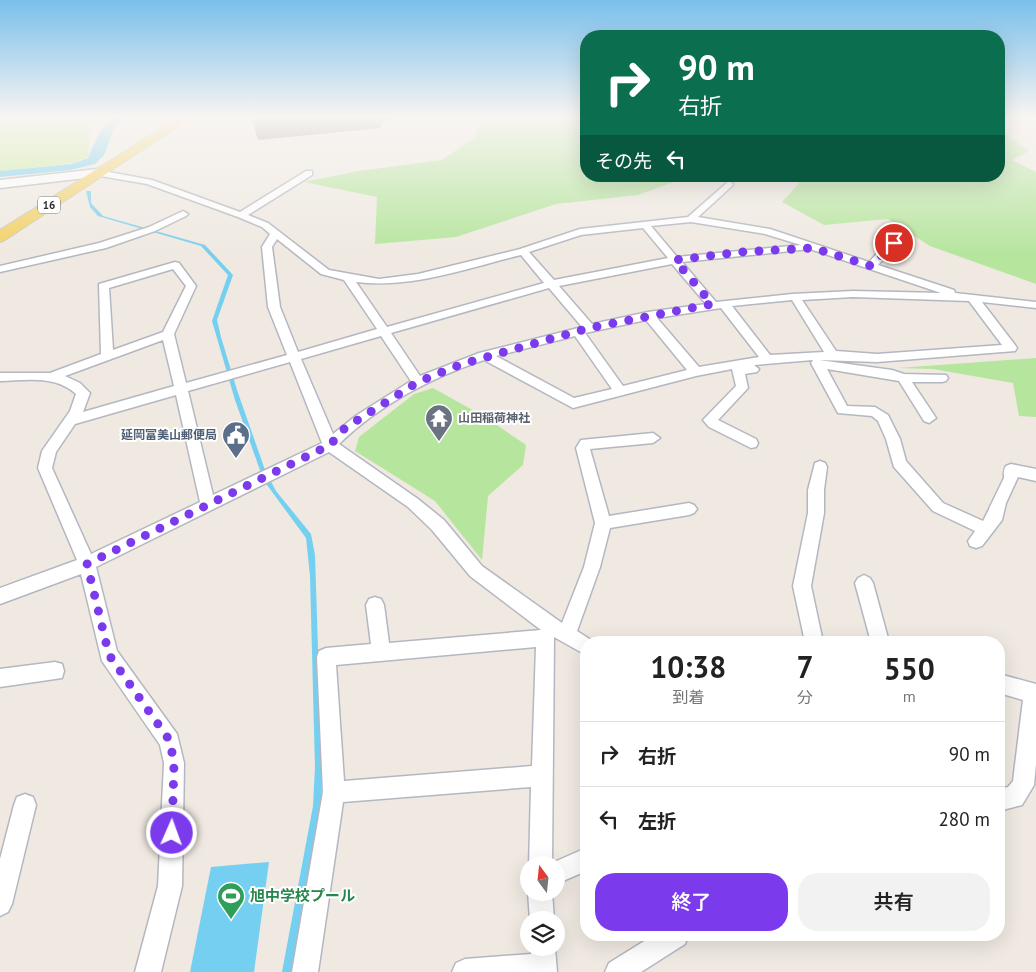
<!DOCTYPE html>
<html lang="ja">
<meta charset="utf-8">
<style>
body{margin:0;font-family:"PT Sans","Noto Sans JP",sans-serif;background:#f2f2f2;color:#222;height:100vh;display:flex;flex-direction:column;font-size:19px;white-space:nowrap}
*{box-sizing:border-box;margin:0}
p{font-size:16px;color:#767676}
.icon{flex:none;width:28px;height:28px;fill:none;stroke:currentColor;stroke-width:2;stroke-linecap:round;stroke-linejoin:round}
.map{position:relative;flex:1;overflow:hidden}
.side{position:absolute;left:580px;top:636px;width:425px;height:305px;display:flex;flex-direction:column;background:#fff;border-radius:20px;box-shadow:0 5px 20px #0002}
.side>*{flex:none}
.top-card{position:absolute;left:580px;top:30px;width:425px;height:152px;border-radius:20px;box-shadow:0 5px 20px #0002;background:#0b6e4f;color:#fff;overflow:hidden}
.needle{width:32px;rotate:345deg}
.tools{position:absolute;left:520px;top:856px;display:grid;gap:10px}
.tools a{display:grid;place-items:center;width:45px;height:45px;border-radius:50%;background:#fff;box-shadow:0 5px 20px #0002;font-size:25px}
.pin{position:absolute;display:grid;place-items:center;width:42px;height:42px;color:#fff;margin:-21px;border:2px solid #fff;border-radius:50%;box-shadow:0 1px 5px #0007}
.me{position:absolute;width:55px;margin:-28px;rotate:2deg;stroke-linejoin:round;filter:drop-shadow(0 0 4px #0008)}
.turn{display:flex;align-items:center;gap:18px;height:105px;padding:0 15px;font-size:22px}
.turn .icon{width:65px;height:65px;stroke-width:2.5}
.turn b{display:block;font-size:35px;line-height:42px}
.then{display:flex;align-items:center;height:48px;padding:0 15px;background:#0003;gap:10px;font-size:19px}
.eta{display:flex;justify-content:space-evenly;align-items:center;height:85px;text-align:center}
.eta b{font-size:30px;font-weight:600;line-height:35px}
.button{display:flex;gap:10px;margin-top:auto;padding:10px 15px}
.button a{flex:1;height:58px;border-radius:20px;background:#7c3aed;color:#fff;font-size:20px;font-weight:600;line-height:58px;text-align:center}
.button a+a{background:#f2f2f2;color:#222}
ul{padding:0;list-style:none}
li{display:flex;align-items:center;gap:15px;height:65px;padding:0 15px;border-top:1px solid #e0e0e0}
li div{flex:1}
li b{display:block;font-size:19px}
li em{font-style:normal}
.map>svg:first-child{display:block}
.green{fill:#b6e59e}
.pitch{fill:#c9ec9a}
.water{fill:#75cff0}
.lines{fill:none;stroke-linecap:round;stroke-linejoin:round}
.minor-casing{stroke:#b4b7c1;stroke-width:3}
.secondary-casing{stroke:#b4b7c1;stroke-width:3}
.primary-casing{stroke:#c9c9c9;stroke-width:2}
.minor{fill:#fff;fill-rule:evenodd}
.secondary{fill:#fff;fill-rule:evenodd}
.primary{fill:#f2d163;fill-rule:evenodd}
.shaded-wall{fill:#8e8b86}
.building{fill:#cbc7bf;stroke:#8e8b86}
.route{stroke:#7c3aed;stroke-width:9;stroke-dasharray:0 16.2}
.labels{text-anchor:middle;stroke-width:4;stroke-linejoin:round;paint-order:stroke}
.shield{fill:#fff;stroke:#6d6d6d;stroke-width:1}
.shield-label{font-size:11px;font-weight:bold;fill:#2e2e2e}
.worship-label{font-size:12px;font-weight:bold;fill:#5b616d;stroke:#fff;text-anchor:start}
.service-label{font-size:12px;font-weight:bold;fill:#4e5e75;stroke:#fff;text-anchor:end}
.near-leisure-label{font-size:15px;font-weight:bold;fill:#27864d;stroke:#fff;text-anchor:start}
</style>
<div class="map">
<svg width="1036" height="972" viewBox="0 0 1036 972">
<rect width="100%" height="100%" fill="#efe9e1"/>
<path class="green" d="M 482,118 L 586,118 L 586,176 L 690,176 L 638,195 L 556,204 L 456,237 L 375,244 L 377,197 L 304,182 L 359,171 L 442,160 L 475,137 Z
M 999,129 L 1029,151 L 1012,160 L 1036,172 L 1036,284 L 930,246 L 888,219 L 824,225 L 782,202 L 801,181 L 792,176 L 999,176 Z
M 1036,358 L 1036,417 L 1019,416 L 1013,383 L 933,369 L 898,368 Z
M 433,388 L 485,417 L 526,445 L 523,465 L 488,496 L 482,560 L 435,501 L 355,451 L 359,437 L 414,394 Z"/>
<path class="pitch" d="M 21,118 L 90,118 L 88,157 L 72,163 L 0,171 L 0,122 Z"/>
<path class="water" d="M 113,118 L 125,118 L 114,129 L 104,155 L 95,164 L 70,170 L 0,177 L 0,171 L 72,164 L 88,158 L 99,133 Z
M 86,191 L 91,191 L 91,203 L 103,216 L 205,245 L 233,275 L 217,320 L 221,337 L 237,390 L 265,470 L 276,491 L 311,534 L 315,555 L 322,773 L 321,811 L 291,972 L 282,972 L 313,806 L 315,767 L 310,576 L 306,538 L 267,485 L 261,473 L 235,400 L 212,321 L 228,275 L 201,246 L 98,216 L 90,207 Z
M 269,862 L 254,972 L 190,972 L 211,867 Z"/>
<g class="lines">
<g class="minor-casing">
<path id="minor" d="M 98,170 L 152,180 L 240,212 L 306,171 L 312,171 L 312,175 L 248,215 L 268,223 L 329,270 L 379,279 L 418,274 L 520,249 L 580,229 L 688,217 L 729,181 L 733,184 L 732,186 L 698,217 L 770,229 L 869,262 C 879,252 893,233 907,235 L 907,239 L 897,245 L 878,265 L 954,290 L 955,293 L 1036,302 L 1036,308 L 982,302 L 1015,345 L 1017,348 L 1015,351 L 877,362 L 819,360 L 892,370 L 904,374 L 946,375 L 948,378 L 946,381 L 942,382 L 912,382 L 936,418 L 929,423 L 924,421 L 899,381 L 827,369 L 847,406 L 875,407 L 888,415 L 900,439 L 906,461 L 943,503 L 983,521 C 985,518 1003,480 1004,478 C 1004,473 1003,471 1006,466 L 1011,464 L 1036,469 L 1036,481 L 1018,477 L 1006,503 L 1002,520 L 982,546 L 976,548 L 970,546 L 968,541 L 975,531 L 933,511 L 894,467 L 886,439 L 878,421 L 872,416 L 838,413 L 811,363 L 813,360 L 754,365 L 759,369 L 757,372 L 745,374 L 748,388 L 718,420 L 756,439 L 758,443 L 756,447 L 751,448 L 709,427 L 703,420 L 736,386 L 732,369 L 696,376 L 573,408 L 484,360 C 432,377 379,405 339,444 L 418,499 L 444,520 L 482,566 L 562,623 L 584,567 L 595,523 L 576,448 L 581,440 L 653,433 L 660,438 L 653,443 L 590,449 L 609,516 L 689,503 L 694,505 L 697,509 L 694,513 L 689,515 L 610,528 L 600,567 L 577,631 L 594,642 L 586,642 L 586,655 L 554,637 L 552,863 L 586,848 L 586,871 L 556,884 L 556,865 L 529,866 L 531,787 L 343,802 L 318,972 L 292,972 L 323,792 L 317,657 L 319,651 L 326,648 L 371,644 L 366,605 L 369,599 L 375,597 L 381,599 L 384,605 L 389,643 L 541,630 L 470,576 L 432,530 L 408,507 L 329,452 L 96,567 L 117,651 L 177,734 L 184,763 L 182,886 L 161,972 L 135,972 L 158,886 L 164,763 L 160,745 L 102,661 L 81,574 L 0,604 L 0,588 L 77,560 L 38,468 L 42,451 L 70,411 L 76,394 C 56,375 26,380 0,381 L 0,373 L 50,373 L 101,354 L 99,284 L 175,262 L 179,263 L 196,286 L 174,334 L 186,383 L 287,355 L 268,307 L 262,247 L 270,234 L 262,227 L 238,217 L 147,184 L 95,175 L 95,171 ZM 691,222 L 765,234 L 801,245 L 677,257 L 651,226 ZM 643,228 L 668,258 L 554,280 L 529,252 L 581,235 ZM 277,239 L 321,274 L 344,280 L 377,329 L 298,352 L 280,307 L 272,247 ZM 810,249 L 941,293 L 853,291 L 792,294 L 716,302 L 682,262 ZM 521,255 L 544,283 L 387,327 L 356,282 C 411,289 468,268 521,255 ZM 672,264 L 706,304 L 648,312 L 592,324 L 559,286 ZM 173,269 L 186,286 L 163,332 L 113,350 L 109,288 ZM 549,288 L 582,327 L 479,353 L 420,376 L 391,333 ZM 853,297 L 969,301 L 1002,345 L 877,354 L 836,351 L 802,300 ZM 792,300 L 824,352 L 770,355 L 732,306 ZM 721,308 L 759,357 L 699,367 L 657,318 ZM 646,320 L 687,370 L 623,386 L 585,333 ZM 381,336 L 411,381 L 357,415 L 333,434 L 301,359 ZM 575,336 L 612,389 L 574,398 L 496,356 ZM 163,340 L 174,386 L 83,412 L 90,393 L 80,383 L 65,376 ZM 290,362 L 322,443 L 213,495 L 188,391 ZM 176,395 L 200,502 L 91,554 L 52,468 L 56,452 L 75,424 ZM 536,647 L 532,766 L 344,781 L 336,665 Z
M 183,211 L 188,214 L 186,216 L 155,231 L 106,248 L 0,272 L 0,266 L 99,243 L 149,227 Z
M 820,461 L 825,463 L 827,467 L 824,490 L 824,513 L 811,586 L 823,642 L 805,642 L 793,586 L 808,513 L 808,490 L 815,463 Z
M 864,575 L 870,578 L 873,583 L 889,642 L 871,642 L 855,583 L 858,578 Z
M 55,662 L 62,664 L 64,671 L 62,678 L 0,687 L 0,669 Z
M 999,674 L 1036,684 L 1036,764 L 1034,785 L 1022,805 L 999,811 L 999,789 L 1008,787 L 1013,781 L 1023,700 L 999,693 Z
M 25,794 L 33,797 L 36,805 L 12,904 L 8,912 L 0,916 L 0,859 L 14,805 L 17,797 Z
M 529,891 L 529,892 L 552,892 L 554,920 L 530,920 L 528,892 Z
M 654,935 L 688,935 L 685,944 L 641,972 L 605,972 L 609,963 Z
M 531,948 L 555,948 L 557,972 L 452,972 L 456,963 L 465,959 L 531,954 Z"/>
</g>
<g class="secondary-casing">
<path id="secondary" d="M 98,169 L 104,173 L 102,176 L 0,188 L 0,180 Z"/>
</g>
<g class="primary-casing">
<path id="primary" d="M 178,118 L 191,118 L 5,240 L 0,242 L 0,230 Z"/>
</g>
<use href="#minor" class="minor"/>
<use href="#secondary" class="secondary"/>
<use href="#primary" class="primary"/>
</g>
<path class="shaded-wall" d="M 274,118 L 393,118 L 381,124 L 381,128 L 258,140 L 252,120 Z"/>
<path class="building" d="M 252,118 L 274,118 L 252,120 Z"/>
<linearGradient id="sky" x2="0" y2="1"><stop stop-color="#7abfeb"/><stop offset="0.46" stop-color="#f8f5f2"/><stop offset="1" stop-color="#f8f5f2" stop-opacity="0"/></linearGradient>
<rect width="1036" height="254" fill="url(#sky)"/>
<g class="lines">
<path class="route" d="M 172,833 L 174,764 L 170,741 L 109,655 L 87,564 L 330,445 L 345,428 L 418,382 L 462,364 L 589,328 L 712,304 L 675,260 L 741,252 L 813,248 L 871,266 L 894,243"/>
</g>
<defs>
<g id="temple-pin" transform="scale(1.4375)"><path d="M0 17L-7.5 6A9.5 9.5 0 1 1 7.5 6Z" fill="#6b7280" stroke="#fff"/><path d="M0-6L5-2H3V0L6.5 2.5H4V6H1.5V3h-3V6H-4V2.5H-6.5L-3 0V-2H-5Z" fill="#fff"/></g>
<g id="civic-pin" transform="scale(1.4375)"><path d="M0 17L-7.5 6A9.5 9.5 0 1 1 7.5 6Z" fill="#5c6f8a" stroke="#fff"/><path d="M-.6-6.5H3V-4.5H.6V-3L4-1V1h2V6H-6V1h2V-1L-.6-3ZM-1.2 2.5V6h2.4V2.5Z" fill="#fff"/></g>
<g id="stadium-pin" transform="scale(1.4375)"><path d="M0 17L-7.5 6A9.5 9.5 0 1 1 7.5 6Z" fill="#2e9e5b" stroke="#fff"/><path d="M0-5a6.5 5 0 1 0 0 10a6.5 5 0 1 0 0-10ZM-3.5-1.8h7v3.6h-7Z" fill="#fff"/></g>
</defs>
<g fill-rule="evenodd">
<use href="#temple-pin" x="439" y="418"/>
<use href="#civic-pin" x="236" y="435"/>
<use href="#stadium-pin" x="231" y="896"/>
</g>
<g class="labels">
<rect class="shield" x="38" y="196.5" width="22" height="17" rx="4"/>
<g class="shield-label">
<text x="49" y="209">16</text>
</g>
<g class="worship-label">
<text x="458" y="422">山田稲荷神社</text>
</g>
<g class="service-label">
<text x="217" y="439">延岡富美山郵便局</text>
</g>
<g class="near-leisure-label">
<text x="250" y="901">旭中学校プール</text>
</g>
</g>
</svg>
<div class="tools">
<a><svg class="needle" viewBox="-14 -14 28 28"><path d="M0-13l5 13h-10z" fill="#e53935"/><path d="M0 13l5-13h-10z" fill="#767676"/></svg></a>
<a><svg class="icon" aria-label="layers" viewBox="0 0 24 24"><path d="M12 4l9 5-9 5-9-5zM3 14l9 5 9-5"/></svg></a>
</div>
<div class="pin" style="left:894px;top:243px;background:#d93025"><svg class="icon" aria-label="arrive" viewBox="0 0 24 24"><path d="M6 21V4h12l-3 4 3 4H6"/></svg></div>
<svg class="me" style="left:172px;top:833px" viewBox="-20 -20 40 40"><circle r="17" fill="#7c3aed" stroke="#fff" stroke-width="3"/><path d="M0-11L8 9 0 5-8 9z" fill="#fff"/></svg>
<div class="top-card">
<div class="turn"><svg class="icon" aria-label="right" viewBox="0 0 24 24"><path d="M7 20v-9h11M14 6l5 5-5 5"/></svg><div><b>90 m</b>右折</div></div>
<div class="then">その先<svg class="icon" aria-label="left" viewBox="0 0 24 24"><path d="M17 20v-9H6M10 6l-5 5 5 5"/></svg></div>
</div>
<section class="side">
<div class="eta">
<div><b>10:38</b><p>到着</p></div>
<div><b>7</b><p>分</p></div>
<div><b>550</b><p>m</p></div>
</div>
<ul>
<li><svg class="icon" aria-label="right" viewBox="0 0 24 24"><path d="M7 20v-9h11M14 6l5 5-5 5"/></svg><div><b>右折</b></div><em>90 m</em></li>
<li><svg class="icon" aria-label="left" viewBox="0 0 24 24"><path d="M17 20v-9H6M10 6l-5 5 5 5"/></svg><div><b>左折</b></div><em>280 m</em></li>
</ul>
<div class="button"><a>終了</a><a>共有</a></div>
</section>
</div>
